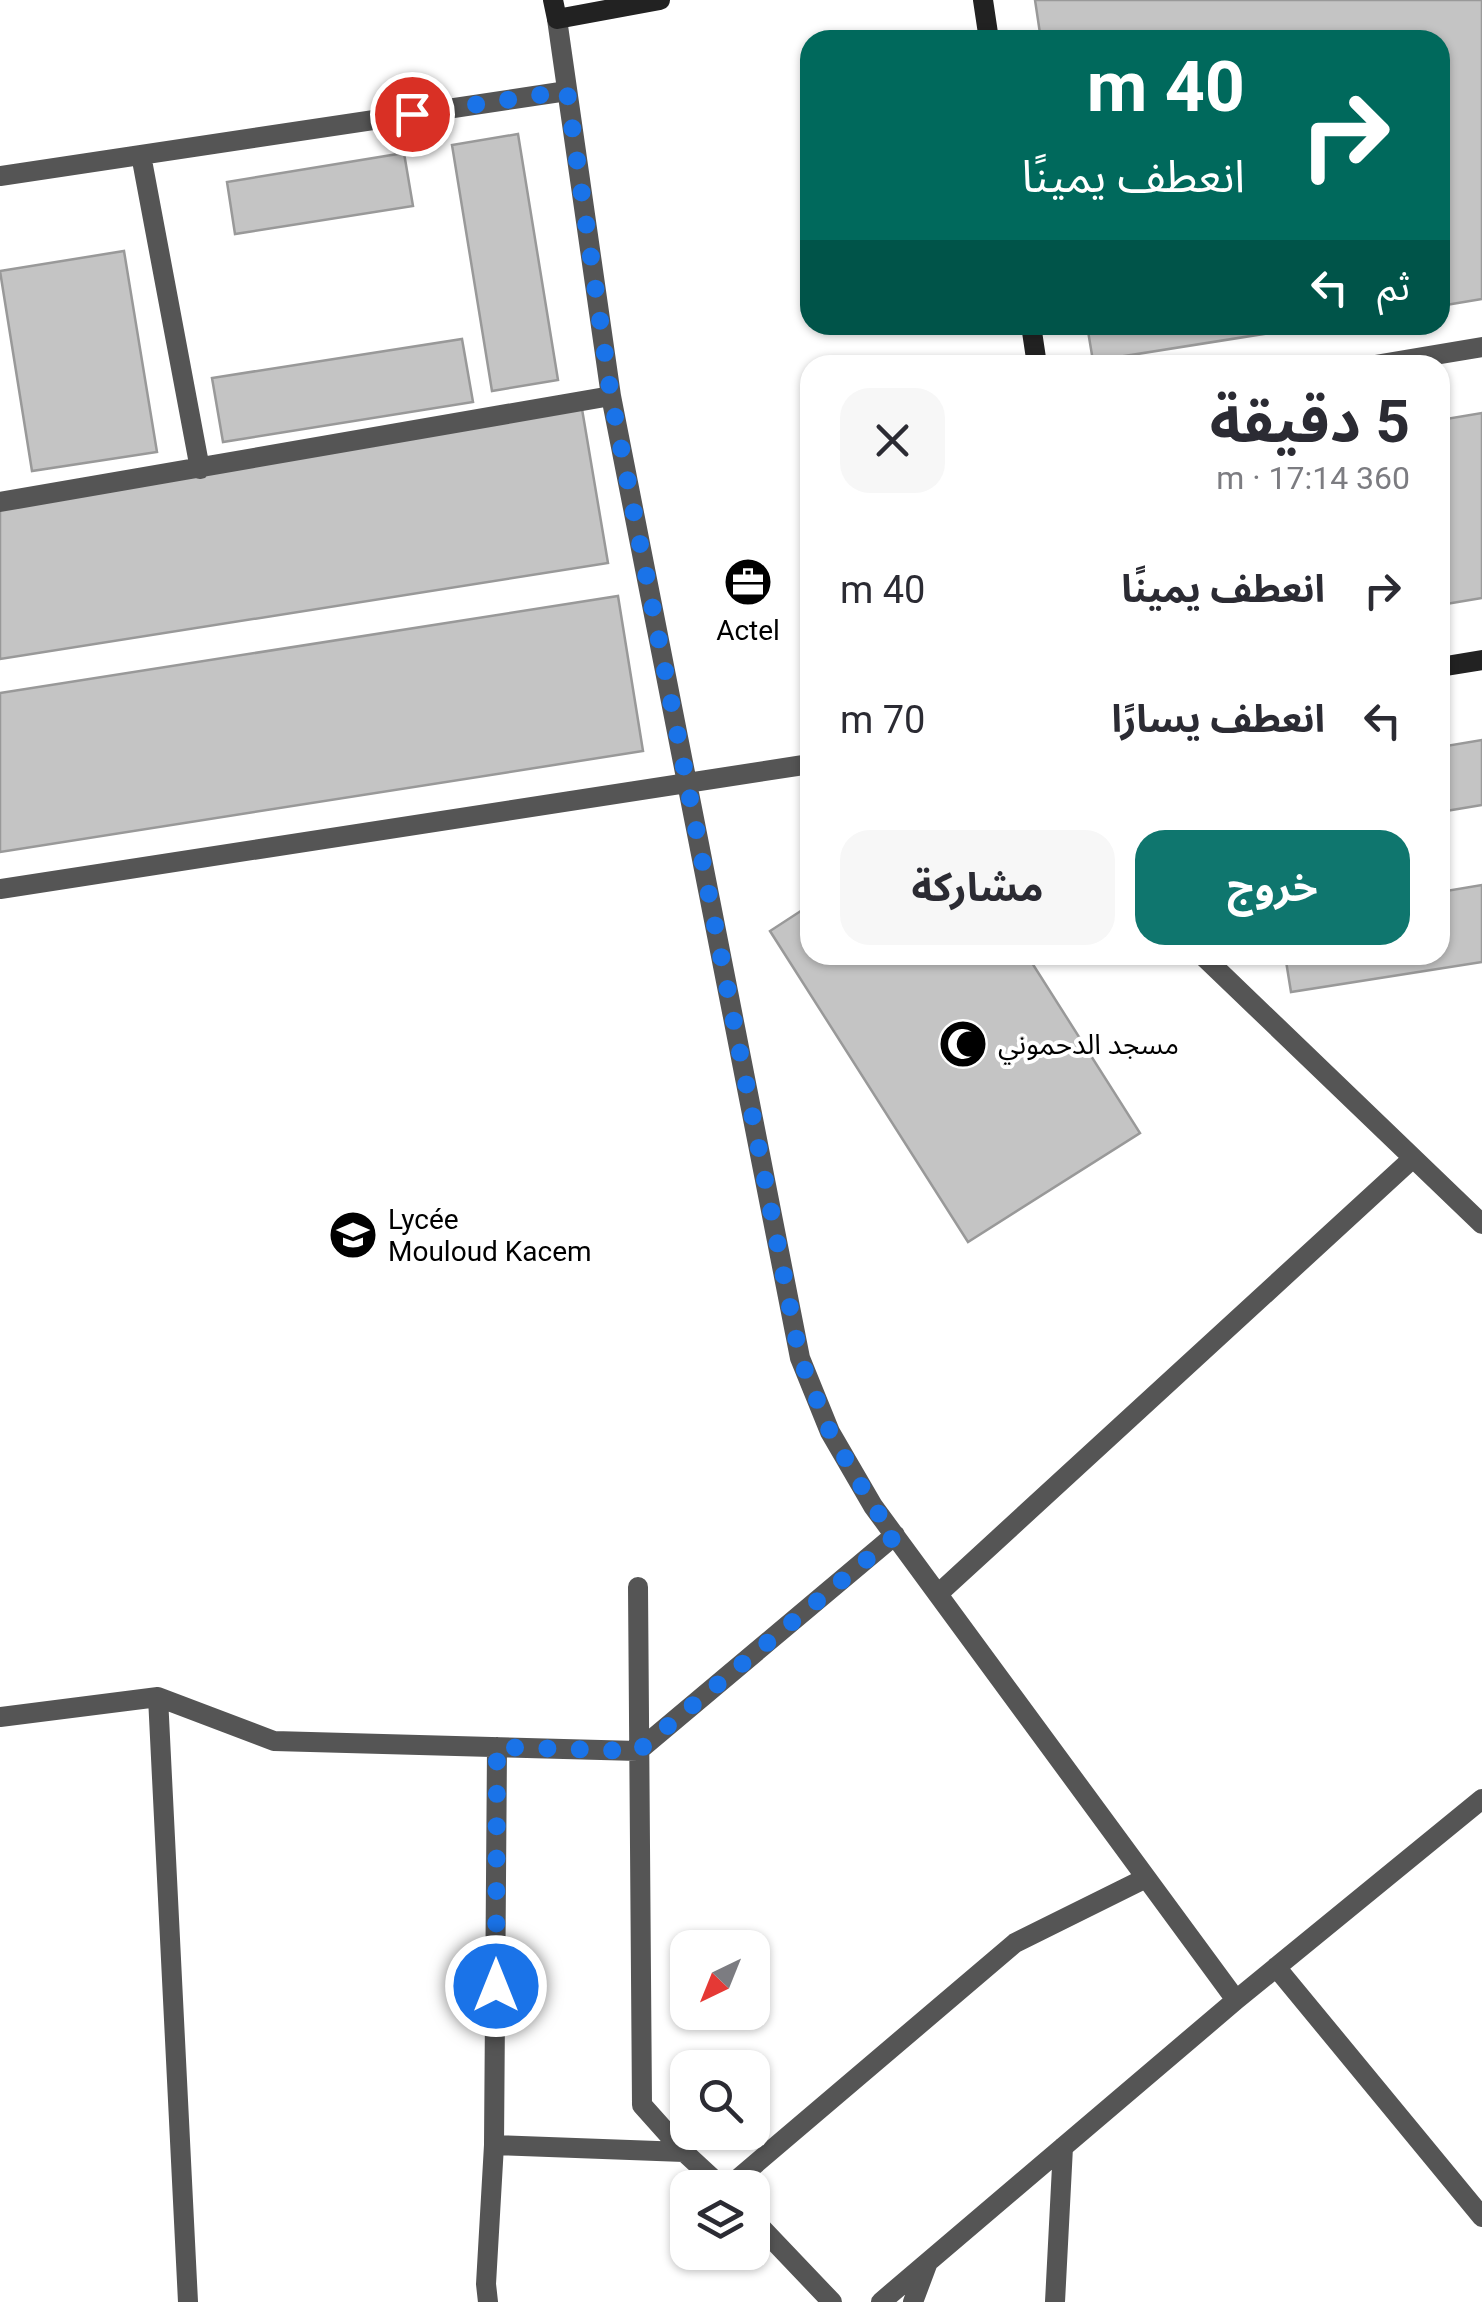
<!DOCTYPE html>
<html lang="ar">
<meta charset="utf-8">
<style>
body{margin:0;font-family:Roboto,"Noto Sans Arabic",sans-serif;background:#f7f7f7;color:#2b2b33;direction:rtl;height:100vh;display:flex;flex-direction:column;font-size:38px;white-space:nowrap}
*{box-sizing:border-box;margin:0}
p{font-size:32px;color:#7c7c81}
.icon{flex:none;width:55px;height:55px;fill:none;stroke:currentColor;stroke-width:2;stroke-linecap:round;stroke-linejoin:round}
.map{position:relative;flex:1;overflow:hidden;direction:ltr}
.sheet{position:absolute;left:800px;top:355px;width:650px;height:610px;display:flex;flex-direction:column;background:#fff;border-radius:30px;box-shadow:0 2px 8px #0004;direction:rtl}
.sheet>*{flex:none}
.banner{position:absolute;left:800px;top:30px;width:650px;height:305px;border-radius:30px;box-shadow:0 2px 8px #0004;direction:rtl;background:#00695c;color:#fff;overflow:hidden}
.needle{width:65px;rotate:223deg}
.buttons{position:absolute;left:670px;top:1930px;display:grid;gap:20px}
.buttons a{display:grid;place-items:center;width:100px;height:100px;border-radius:20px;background:#fff;box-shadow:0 2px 8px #0004;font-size:50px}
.pin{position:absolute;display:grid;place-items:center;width:85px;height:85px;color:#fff;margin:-42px;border:5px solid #fff;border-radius:50%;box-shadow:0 2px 10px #0007}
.me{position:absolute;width:110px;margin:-55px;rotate:0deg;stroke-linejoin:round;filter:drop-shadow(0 0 8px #0008)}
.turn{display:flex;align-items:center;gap:35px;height:210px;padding:0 40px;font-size:45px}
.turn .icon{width:130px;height:130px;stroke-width:2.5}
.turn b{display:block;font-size:70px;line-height:85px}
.then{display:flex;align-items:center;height:95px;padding:0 40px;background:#0003;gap:20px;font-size:38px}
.round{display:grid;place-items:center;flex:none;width:105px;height:105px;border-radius:30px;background:#f7f7f7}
.head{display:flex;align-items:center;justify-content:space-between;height:170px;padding:0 40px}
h1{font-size:60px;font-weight:700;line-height:75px}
.action{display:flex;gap:20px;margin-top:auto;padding:20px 40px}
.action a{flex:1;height:115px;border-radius:30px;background:#0f766e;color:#fff;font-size:40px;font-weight:700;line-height:115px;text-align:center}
.action a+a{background:#f7f7f7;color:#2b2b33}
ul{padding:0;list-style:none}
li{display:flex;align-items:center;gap:30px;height:130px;padding:0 40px}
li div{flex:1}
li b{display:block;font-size:38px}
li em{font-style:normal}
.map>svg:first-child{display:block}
.building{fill:#c4c4c4;stroke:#999;stroke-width:2.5}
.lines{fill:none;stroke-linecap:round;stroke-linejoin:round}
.street{stroke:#555;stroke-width:20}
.secondary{stroke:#222;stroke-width:20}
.route{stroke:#1a73e8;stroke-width:18;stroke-dasharray:0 32.4}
.labels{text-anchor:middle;stroke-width:8;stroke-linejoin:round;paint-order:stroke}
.poi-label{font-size:28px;fill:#000;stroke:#fff;text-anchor:start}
</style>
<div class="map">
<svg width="1482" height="2302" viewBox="0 0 1482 2302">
<rect width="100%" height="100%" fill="#fff"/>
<path class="building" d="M 1035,0 L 1482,0 L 1482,299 L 1440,306 L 1440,40 L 1041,40 Z
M 518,134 L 558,380 L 492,391 L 452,145 Z
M 404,153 L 413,206 L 235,234 L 227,182 Z
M 124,251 L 157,452 L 32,471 L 0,271 Z
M 1087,325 L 1320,325 L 1093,361 Z
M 462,339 L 473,402 L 223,442 L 212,378 Z
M 582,409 L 608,563 L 0,659 L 0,501 Z
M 1482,413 L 1482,598 L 1440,605 L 1440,420 Z
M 618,596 L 643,751 L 0,852 L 0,693 Z
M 1482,740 L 1482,805 L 1440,812 L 1440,747 Z
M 1482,885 L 1482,962 L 1291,992 L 1285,955 L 1440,955 L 1440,892 Z
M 810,905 L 810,955 L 1027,955 L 1140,1133 L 968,1242 L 770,931 Z"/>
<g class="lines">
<path class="street" d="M 557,19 L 611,396 L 800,1358 L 830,1432 L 873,1506 L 1236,2000
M 141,155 L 200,469
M 0,176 L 567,91
M 1375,365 L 1482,347
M 0,502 L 611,396
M 0,889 L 810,764
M 1202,955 L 1482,1224
M 638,1587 L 642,2105 L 684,2152 L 723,2188
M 938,1594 L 1412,1159
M 158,1697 L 188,2302
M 0,1717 L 158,1697 L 274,1741 L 638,1751 L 895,1535
M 1276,1967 L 1482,2217
M 494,2145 L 684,2152
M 727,2188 L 1015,1943 L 1146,1878
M 752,2218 L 832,2302
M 488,2302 L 486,2284 L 494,2145 L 497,1747
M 881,2302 L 1236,2000 L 1482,1799
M 913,2302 L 928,2262
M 1055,2302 L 1063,2147"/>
<path class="secondary" d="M 553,0 L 557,19 L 660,0
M 983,0 L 989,40
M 1031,325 L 1037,365
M 1440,667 L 1482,660"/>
</g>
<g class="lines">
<path class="route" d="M 412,114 L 567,91 L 611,396 L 800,1358 L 830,1432 L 873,1506 L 895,1536 L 638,1751 L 497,1747 L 496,1986"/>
</g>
<defs>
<g id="office-disc" transform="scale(2.5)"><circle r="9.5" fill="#000" stroke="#fff"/><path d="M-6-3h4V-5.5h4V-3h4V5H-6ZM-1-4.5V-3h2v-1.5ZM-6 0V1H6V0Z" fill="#fff"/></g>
<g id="mosque-disc" transform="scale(2.5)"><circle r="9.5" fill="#000" stroke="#fff"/><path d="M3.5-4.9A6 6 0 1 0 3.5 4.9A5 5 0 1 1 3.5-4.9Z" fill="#fff"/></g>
<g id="school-disc" transform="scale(2.5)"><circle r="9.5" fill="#000" stroke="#fff"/><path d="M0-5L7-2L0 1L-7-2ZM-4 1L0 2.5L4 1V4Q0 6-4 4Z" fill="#fff"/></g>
</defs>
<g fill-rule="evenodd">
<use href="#office-disc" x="748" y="582"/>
<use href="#mosque-disc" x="963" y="1044"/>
<use href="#school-disc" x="353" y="1235"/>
</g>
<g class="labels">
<g class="poi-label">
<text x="748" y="640" text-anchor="middle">Actel</text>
<text x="998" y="1054">مسجد الدحموني</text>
<text x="388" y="1229">Lycée<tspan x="388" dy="32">Mouloud Kacem</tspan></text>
</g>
</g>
</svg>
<div class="buttons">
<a><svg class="needle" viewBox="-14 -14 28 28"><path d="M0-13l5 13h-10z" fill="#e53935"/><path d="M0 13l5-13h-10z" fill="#7c7c81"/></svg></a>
<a><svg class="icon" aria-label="search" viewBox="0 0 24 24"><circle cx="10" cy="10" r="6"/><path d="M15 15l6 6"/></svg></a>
<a><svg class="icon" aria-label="layers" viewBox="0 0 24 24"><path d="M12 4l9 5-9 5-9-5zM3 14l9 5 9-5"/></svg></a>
</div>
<div class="pin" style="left:412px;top:114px;background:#d93025"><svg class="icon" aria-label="arrive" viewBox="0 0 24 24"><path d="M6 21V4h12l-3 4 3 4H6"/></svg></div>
<svg class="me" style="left:496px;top:1986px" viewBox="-20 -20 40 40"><circle r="17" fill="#1a73e8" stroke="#fff" stroke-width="3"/><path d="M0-11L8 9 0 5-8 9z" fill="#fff"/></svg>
<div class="banner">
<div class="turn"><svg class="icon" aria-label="right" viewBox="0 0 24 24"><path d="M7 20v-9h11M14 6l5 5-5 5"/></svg><div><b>40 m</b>انعطف يمينًا</div></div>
<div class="then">ثم<svg class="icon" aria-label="left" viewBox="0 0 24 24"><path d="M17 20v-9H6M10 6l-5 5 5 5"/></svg></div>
</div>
<section class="sheet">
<div class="head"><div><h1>5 دقيقة</h1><p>360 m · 17:14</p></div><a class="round"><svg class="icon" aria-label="close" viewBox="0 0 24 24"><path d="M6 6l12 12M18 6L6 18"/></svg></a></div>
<ul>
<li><svg class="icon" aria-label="right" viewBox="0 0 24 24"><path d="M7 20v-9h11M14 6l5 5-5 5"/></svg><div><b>انعطف يمينًا</b></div><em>40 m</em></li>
<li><svg class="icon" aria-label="left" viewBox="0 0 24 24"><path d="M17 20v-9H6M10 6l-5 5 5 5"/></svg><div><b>انعطف يسارًا</b></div><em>70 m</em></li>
</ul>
<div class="action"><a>خروج</a><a>مشاركة</a></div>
</section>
</div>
